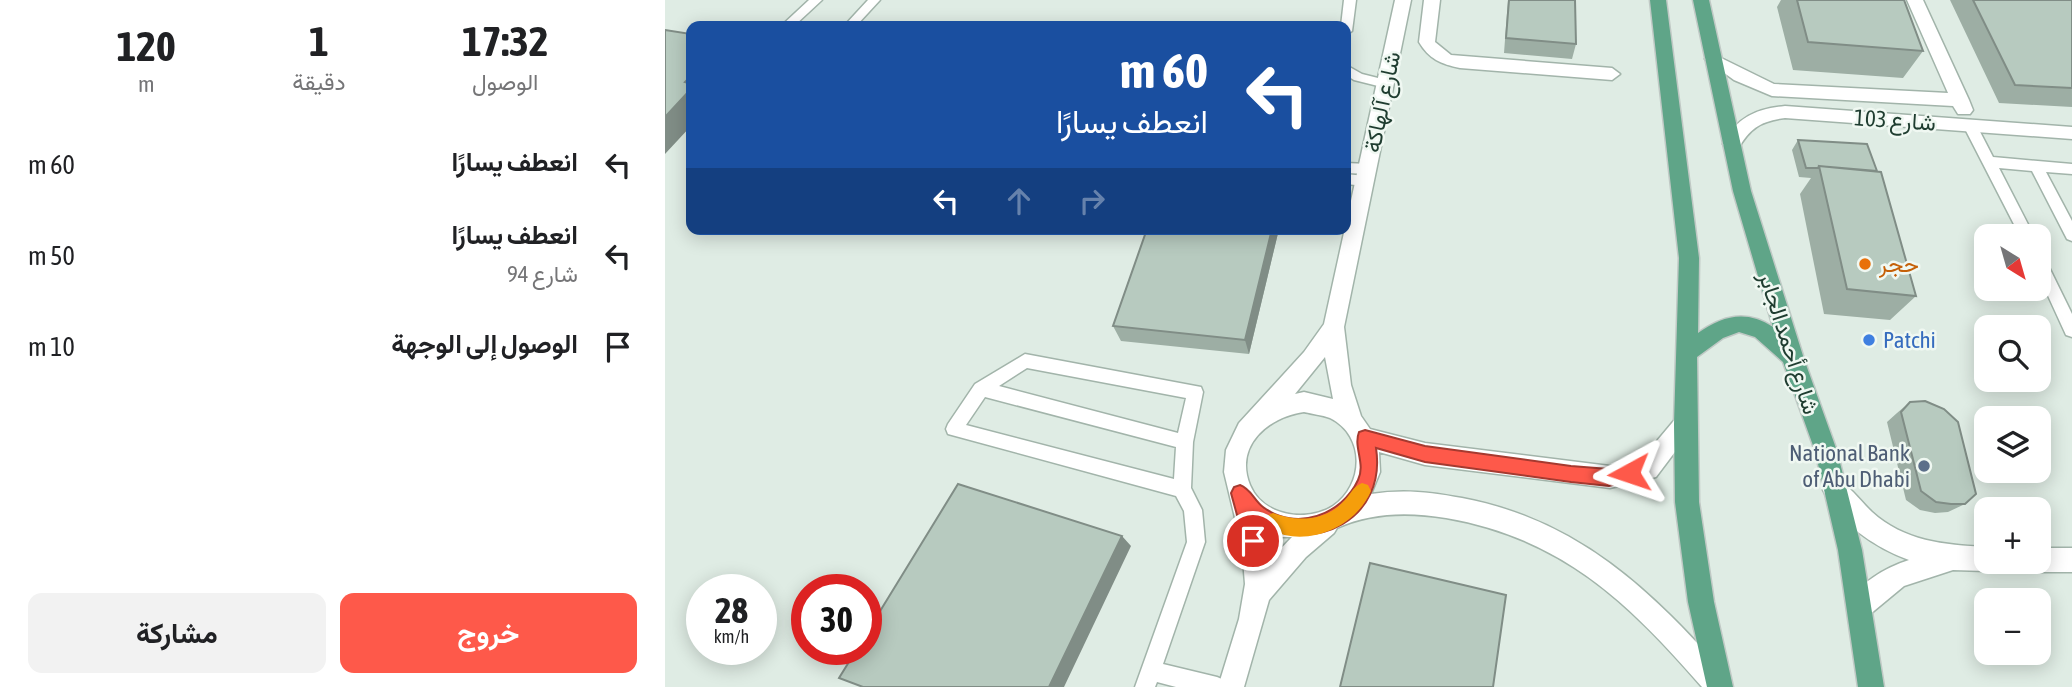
<!DOCTYPE html>
<html lang="ar">
<meta charset="utf-8">
<style>
body{margin:0;font-family:"Asap Condensed",Vazirmatn,sans-serif;background:#f2f2f2;color:#202124;direction:rtl;height:100vh;display:flex;flex-direction:column;font-size:26px;white-space:nowrap}
*{box-sizing:border-box;margin:0}
p{font-size:23px;color:#757577}
.icon{flex:none;width:38px;height:38px;fill:none;stroke:currentColor;stroke-width:2;stroke-linecap:round;stroke-linejoin:round}
.map{position:relative;flex:1;overflow:hidden;direction:ltr}
.side{display:flex;flex-direction:column;background:#fff;width:665px}
.side>*{flex:none}
.top-card{position:absolute;left:21px;top:21px;width:665px;height:214px;border-radius:14px;box-shadow:0 4px 18px #0003;direction:rtl;background:#1a4fa0;color:#fff;overflow:hidden}
.needle{width:46px;rotate:143deg}
.controls{position:absolute;left:1309px;top:224px;display:grid;gap:14px}
.controls a{display:grid;place-items:center;width:77px;height:77px;border-radius:14px;background:#fff;box-shadow:0 4px 18px #0003;font-size:35px}
.speed{position:absolute;left:21px;top:574px;display:flex;gap:14px;font-size:35px;font-weight:700;text-align:center}
.speed>*{display:grid;place-content:center;width:91px;height:91px;border-radius:50%;background:#fff;box-shadow:0 4px 18px #0003;line-height:1}
.speed small{font-size:18px;font-weight:400}
.speed .limit{border:10px solid #d22;background:#fff;color:#111}
.pin{position:absolute;display:grid;place-items:center;width:60px;height:60px;color:#fff;margin:-30px;border:4px solid #fff;border-radius:50%;box-shadow:0 2px 7px #0007}
.me{position:absolute;width:77px;margin:-38px;rotate:265deg;stroke-linejoin:round;filter:drop-shadow(0 0 5px #0008)}
.turn{display:flex;align-items:center;gap:24px;height:147px;padding:0 28px;font-size:32px}
.turn .icon{width:91px;height:91px;stroke-width:2.5}
.turn b{display:block;font-size:49px;line-height:60px}
.lanes{display:flex;align-items:center;height:66px;padding:0 28px;background:#0003;justify-content:center;gap:35px;direction:ltr}
.lanes .off{opacity:.35}
.eta{display:flex;justify-content:space-evenly;align-items:center;height:119px;text-align:center}
.eta b{font-size:42px;font-weight:700;line-height:49px}
.cta{display:flex;gap:14px;margin-top:auto;padding:14px 28px}
.cta a{flex:1;height:80px;border-radius:14px;background:#fe594a;color:#fff;font-size:28px;font-weight:700;line-height:80px;text-align:center}
.cta a+a{background:#f2f2f2;color:#202124}
ul{padding:0;list-style:none}
li{display:flex;align-items:center;gap:21px;height:91px;padding:0 28px}
li div{flex:1}
li b{display:block;font-size:26px}
li em{font-style:normal}
main{display:flex;flex:1;min-height:0}
.map>svg:first-child{display:block}
.lines{fill:none;stroke-linecap:round;stroke-linejoin:round}
.service-casing{stroke:#a2b4aa;stroke-width:3}
.minor-casing{stroke:#a2b4aa;stroke-width:3}
.tertiary-casing{stroke:#a2b4aa;stroke-width:3}
.primary-casing{stroke:#c0c9c5;stroke-width:3}
.service{fill:#fff;fill-rule:evenodd}
.minor{fill:#fff;fill-rule:evenodd}
.tertiary{fill:#fff;fill-rule:evenodd}
.primary{fill:#5fa588;fill-rule:evenodd}
.wall{fill:#9daea4}
.shaded-wall{fill:#808d86}
.building{fill:#b7cabf;stroke:#808d86;stroke-width:2}
.route{fill:#fe594a;stroke:#a53a30;stroke-width:2}
.slow{fill:#f59e0b}
.food-dot{fill:#e8710a;stroke:#f0f8f2;stroke-width:2.5}
.shop-dot{fill:#3f7fe0;stroke:#f0f8f2;stroke-width:2.5}
.service-dot{fill:#5c6f8a;stroke:#f0f8f2;stroke-width:2.5}
.labels{text-anchor:middle;stroke-width:5;stroke-linejoin:round;paint-order:stroke}
.street-label{font-size:23px;fill:#1f3d30;stroke:#f0f8f2}
.food-label{font-size:23px;fill:#c56008;stroke:#f0f8f2;text-anchor:start}
.shop-label{font-size:23px;fill:#366cbe;stroke:#f0f8f2;text-anchor:start}
.service-label{font-size:23px;fill:#4e5e75;stroke:#f0f8f2;text-anchor:end}
</style>
<main>
<div class="map">
<svg width="1407" height="687" viewBox="0 0 1407 687">
<rect width="100%" height="100%" fill="#dfece4"/>
<g class="lines">
<g class="service-casing">
<path id="service" d="M 144,0 L 157,0 L 129,26 L 116,26 Z
M 203,0 L 215,0 L 191,26 L 179,26 Z
M 679,0 L 691,0 L 687,31 L 681,35 L 681,26 L 676,26 Z
M 681,65 L 697,74 L 725,81 L 727,84 L 721,88 L 689,80 L 681,75 Z
M 1305,120 L 1310,122 L 1328,157 L 1407,164 L 1407,174 L 1381,172 L 1407,221 L 1407,241 L 1402,239 L 1367,171 L 1334,168 L 1369,236 L 1355,236 L 1298,125 Z
M 681,163 L 703,164 L 710,169 L 703,174 L 681,173 Z
M 681,174 L 700,176 L 707,181 L 700,186 L 681,184 Z
M 1374,255 L 1379,257 L 1407,314 L 1407,337 L 1401,335 L 1374,276 Z
M 360,354 L 536,387 L 538,392 L 528,442 L 526,488 L 537,510 L 540,542 L 498,664 L 552,677 L 559,680 L 562,687 L 511,687 L 492,682 L 490,687 L 470,687 L 522,542 L 519,511 L 511,496 L 283,434 L 281,429 L 283,424 L 310,384 ZM 362,368 L 521,398 L 513,433 L 334,386 ZM 320,397 L 511,447 L 509,479 L 301,425 Z"/>
</g>
<g class="minor-casing">
<path id="minor" d="M 730,0 L 746,0 L 679,327 L 686,385 L 696,416 L 705,429 L 760,443 L 945,466 L 976,460 L 1012,417 L 1020,414 L 1028,417 L 1031,424 L 991,477 L 945,488 L 760,465 L 714,452 L 715,472 L 706,494 C 738,489 765,492 797,498 C 914,520 987,591 1063,677 L 1067,687 L 1037,687 C 963,602 897,538 781,518 C 744,512 707,512 672,528 L 669,533 L 641,557 L 604,600 L 579,687 L 553,687 L 574,619 L 580,584 L 577,547 L 559,472 L 561,450 L 574,423 L 639,352 L 659,324 ZM 660,357 L 668,399 L 639,392 L 630,394 ZM 639,412 C 647,414 657,415 665,418 C 701,436 699,485 668,506 C 641,523 598,516 585,485 C 569,445 604,417 639,412 ZM 598,530 L 613,537 L 627,537 L 604,561 Z
M 759,0 L 775,0 L 770,42 L 786,55 L 947,68 L 955,74 L 947,80 L 795,68 C 776,64 764,59 754,42 Z
M 1242,0 L 1258,0 L 1304,100 L 1308,110 L 1305,114 L 1293,114 L 1288,106 L 1107,96 L 1069,80 L 1040,59 L 1048,54 L 1109,84 L 1283,93 Z
M 1120,106 L 1407,127 L 1407,139 L 1120,118 C 1096,121 1085,128 1073,149 L 1061,149 L 1058,144 C 1072,117 1091,109 1120,106 Z"/>
</g>
<g class="tertiary-casing">
<path id="tertiary" d="M 1170,479 C 1185,485 1195,501 1207,512 C 1239,541 1279,545 1321,547 L 1321,562 L 1332,562 L 1330,568 L 1321,571 L 1288,570 L 1239,586 L 1204,615 L 1195,619 L 1186,615 L 1182,606 C 1191,584 1222,567 1244,560 C 1211,548 1173,523 1158,490 L 1162,482 Z
M 1374,548 L 1407,548 L 1407,572 L 1374,572 L 1365,569 L 1362,562 L 1374,562 Z"/>
</g>
<g class="primary-casing">
<path id="primary" d="M 985,0 L 1001,0 L 1034,258 L 1033,333 C 1057,316 1081,309 1108,327 L 1068,191 L 1028,0 L 1044,0 L 1086,191 L 1139,359 L 1172,451 L 1197,550 L 1219,687 L 1193,687 L 1173,550 L 1150,451 L 1118,362 L 1090,337 L 1074,332 L 1058,338 L 1032,357 L 1034,502 L 1049,602 L 1068,687 L 1042,687 L 1023,602 L 1010,502 L 1009,424 L 1014,258 Z"/>
</g>
<use href="#service" class="service"/>
<use href="#minor" class="minor"/>
<use href="#tertiary" class="tertiary"/>
<use href="#primary" class="primary"/>
</g>
<path class="wall" d="M 843,0 L 910,0 L 911,44 L 907,59 L 839,53 Z
M 1116,0 L 1239,0 L 1258,51 L 1238,78 L 1128,70 L 1112,7 Z
M 1285,0 L 1407,0 L 1407,107 L 1334,103 Z
M 1133,140 L 1251,296 L 1225,320 L 1159,314 L 1135,194 L 1146,178 L 1134,177 L 1127,150 Z
M 614,229 L 584,354 L 456,341 L 448,326 Z
M 1245,402 L 1300,504 L 1283,512 L 1270,513 L 1255,510 L 1241,500 L 1222,422 L 1232,413 Z"/>
<path class="shaded-wall" d="M 26,76 L 26,89 L 20,82 Z
M 26,89 L 26,126 L 0,154 L 0,117 Z
M 607,229 L 614,229 L 584,354 L 580,340 Z
M 457,536 L 466,546 L 399,687 L 384,687 Z"/>
<path class="building" d="M 844,0 L 910,0 L 911,44 L 841,38 Z
M 1132,0 L 1239,0 L 1258,51 L 1143,42 Z
M 1308,0 L 1407,0 L 1407,88 L 1350,85 Z
M 0,30 L 26,34 L 26,76 L 20,82 L 26,84 L 26,89 L 0,117 Z
M 1133,140 L 1202,144 L 1212,171 L 1154,166 L 1153,168 L 1141,168 Z
M 1154,166 L 1216,172 L 1251,296 L 1182,289 Z
M 482,229 L 607,229 L 580,340 L 448,326 Z
M 1260,401 L 1279,409 L 1293,422 L 1311,494 L 1300,504 L 1286,504 L 1271,502 L 1256,491 L 1236,412 L 1245,402 Z
M 293,484 L 457,536 L 384,687 L 198,687 L 174,678 L 192,649 L 201,649 L 201,634 Z
M 705,563 L 841,595 L 828,687 L 675,687 Z"/>
<path class="route" d="M 700,430 L 760,446 L 906,466 L 944,469 L 964,465 L 970,467 L 972,473 L 970,479 L 944,486 L 906,482 L 760,462 L 711,448 C 722,519 650,555 592,523 L 597,541 L 594,548 L 588,550 L 581,548 L 566,493 L 569,487 L 575,485 C 586,489 589,500 598,507 C 631,532 677,515 693,480 C 701,464 688,447 694,432 Z"/>
<path class="slow" d="M 697,483 L 703,485 L 706,491 C 689,530 638,549 601,528 L 599,522 L 601,516 L 608,513 C 630,522 660,521 677,503 C 685,496 687,487 697,483 Z"/>
<circle class="food-dot" cx="1200" cy="264" r="7"/>
<circle class="shop-dot" cx="1204" cy="340" r="7"/>
<circle class="service-dot" cx="1259" cy="466" r="7"/>
<g class="labels">
<g class="street-label">
<text transform="translate(717 102) rotate(-78)" y="8">شارع آلهاكة</text>
<text transform="translate(1230 120) rotate(4)" y="8">شارع 103</text>
<text transform="translate(1124 343) rotate(72)" y="8">شارع أحمد الجابر</text>
</g>
<g class="food-label">
<text x="1214" y="272">حجر</text>
</g>
<g class="shop-label">
<text x="1218" y="348">Patchi</text>
</g>
<g class="service-label">
<text x="1245" y="461">National Bank<tspan x="1245" dy="26">of Abu Dhabi</tspan></text>
</g>
</g>
</svg>
<div class="controls">
<a><svg class="needle" viewBox="-14 -14 28 28"><path d="M0-13l5 13h-10z" fill="#e53935"/><path d="M0 13l5-13h-10z" fill="#757577"/></svg></a>
<a><svg class="icon" aria-label="search" viewBox="0 0 24 24"><circle cx="10" cy="10" r="6"/><path d="M15 15l6 6"/></svg></a>
<a><svg class="icon" aria-label="layers" viewBox="0 0 24 24"><path d="M12 4l9 5-9 5-9-5zM3 14l9 5 9-5"/></svg></a>
<a>+</a>
<a>−</a>
</div>
<div class="speed"><div>28<small>km/h</small></div><div class="limit">30</div></div>
<div class="pin" style="left:588px;top:541px;background:#d93025"><svg class="icon" aria-label="arrive" viewBox="0 0 24 24"><path d="M6 21V4h12l-3 4 3 4H6"/></svg></div>
<svg class="me" style="left:964px;top:473px" viewBox="-20 -20 40 40"><path d="M0-17L14 15 0 8-14 15z" fill="#fe594a" stroke="#fff" stroke-width="4"/></svg>
<div class="top-card">
<div class="turn"><svg class="icon" aria-label="left" viewBox="0 0 24 24"><path d="M17 20v-9H6M10 6l-5 5 5 5"/></svg><div><b>60 m</b>انعطف يسارًا</div></div>
<div class="lanes"><svg class="icon" aria-label="left" viewBox="0 0 24 24"><path d="M17 20v-9H6M10 6l-5 5 5 5"/></svg><svg class="icon off" aria-label="ahead" viewBox="0 0 24 24"><path d="M12 20V5M6 11l6-6 6 6"/></svg><svg class="icon off" aria-label="right" viewBox="0 0 24 24"><path d="M7 20v-9h11M14 6l5 5-5 5"/></svg></div>
</div>
</div>
<section class="side">
<div class="eta">
<div><b>17:32</b><p>الوصول</p></div>
<div><b>1</b><p>دقيقة</p></div>
<div><b>120</b><p>m</p></div>
</div>
<ul>
<li><svg class="icon" aria-label="left" viewBox="0 0 24 24"><path d="M17 20v-9H6M10 6l-5 5 5 5"/></svg><div><b>انعطف يسارًا</b></div><em>60 m</em></li>
<li><svg class="icon" aria-label="left" viewBox="0 0 24 24"><path d="M17 20v-9H6M10 6l-5 5 5 5"/></svg><div><b>انعطف يسارًا</b><p>شارع 94</p></div><em>50 m</em></li>
<li><svg class="icon" aria-label="arrive" viewBox="0 0 24 24"><path d="M6 21V4h12l-3 4 3 4H6"/></svg><div><b>الوصول إلى الوجهة</b></div><em>10 m</em></li>
</ul>
<div class="cta"><a>خروج</a><a>مشاركة</a></div>
</section>
</main>
